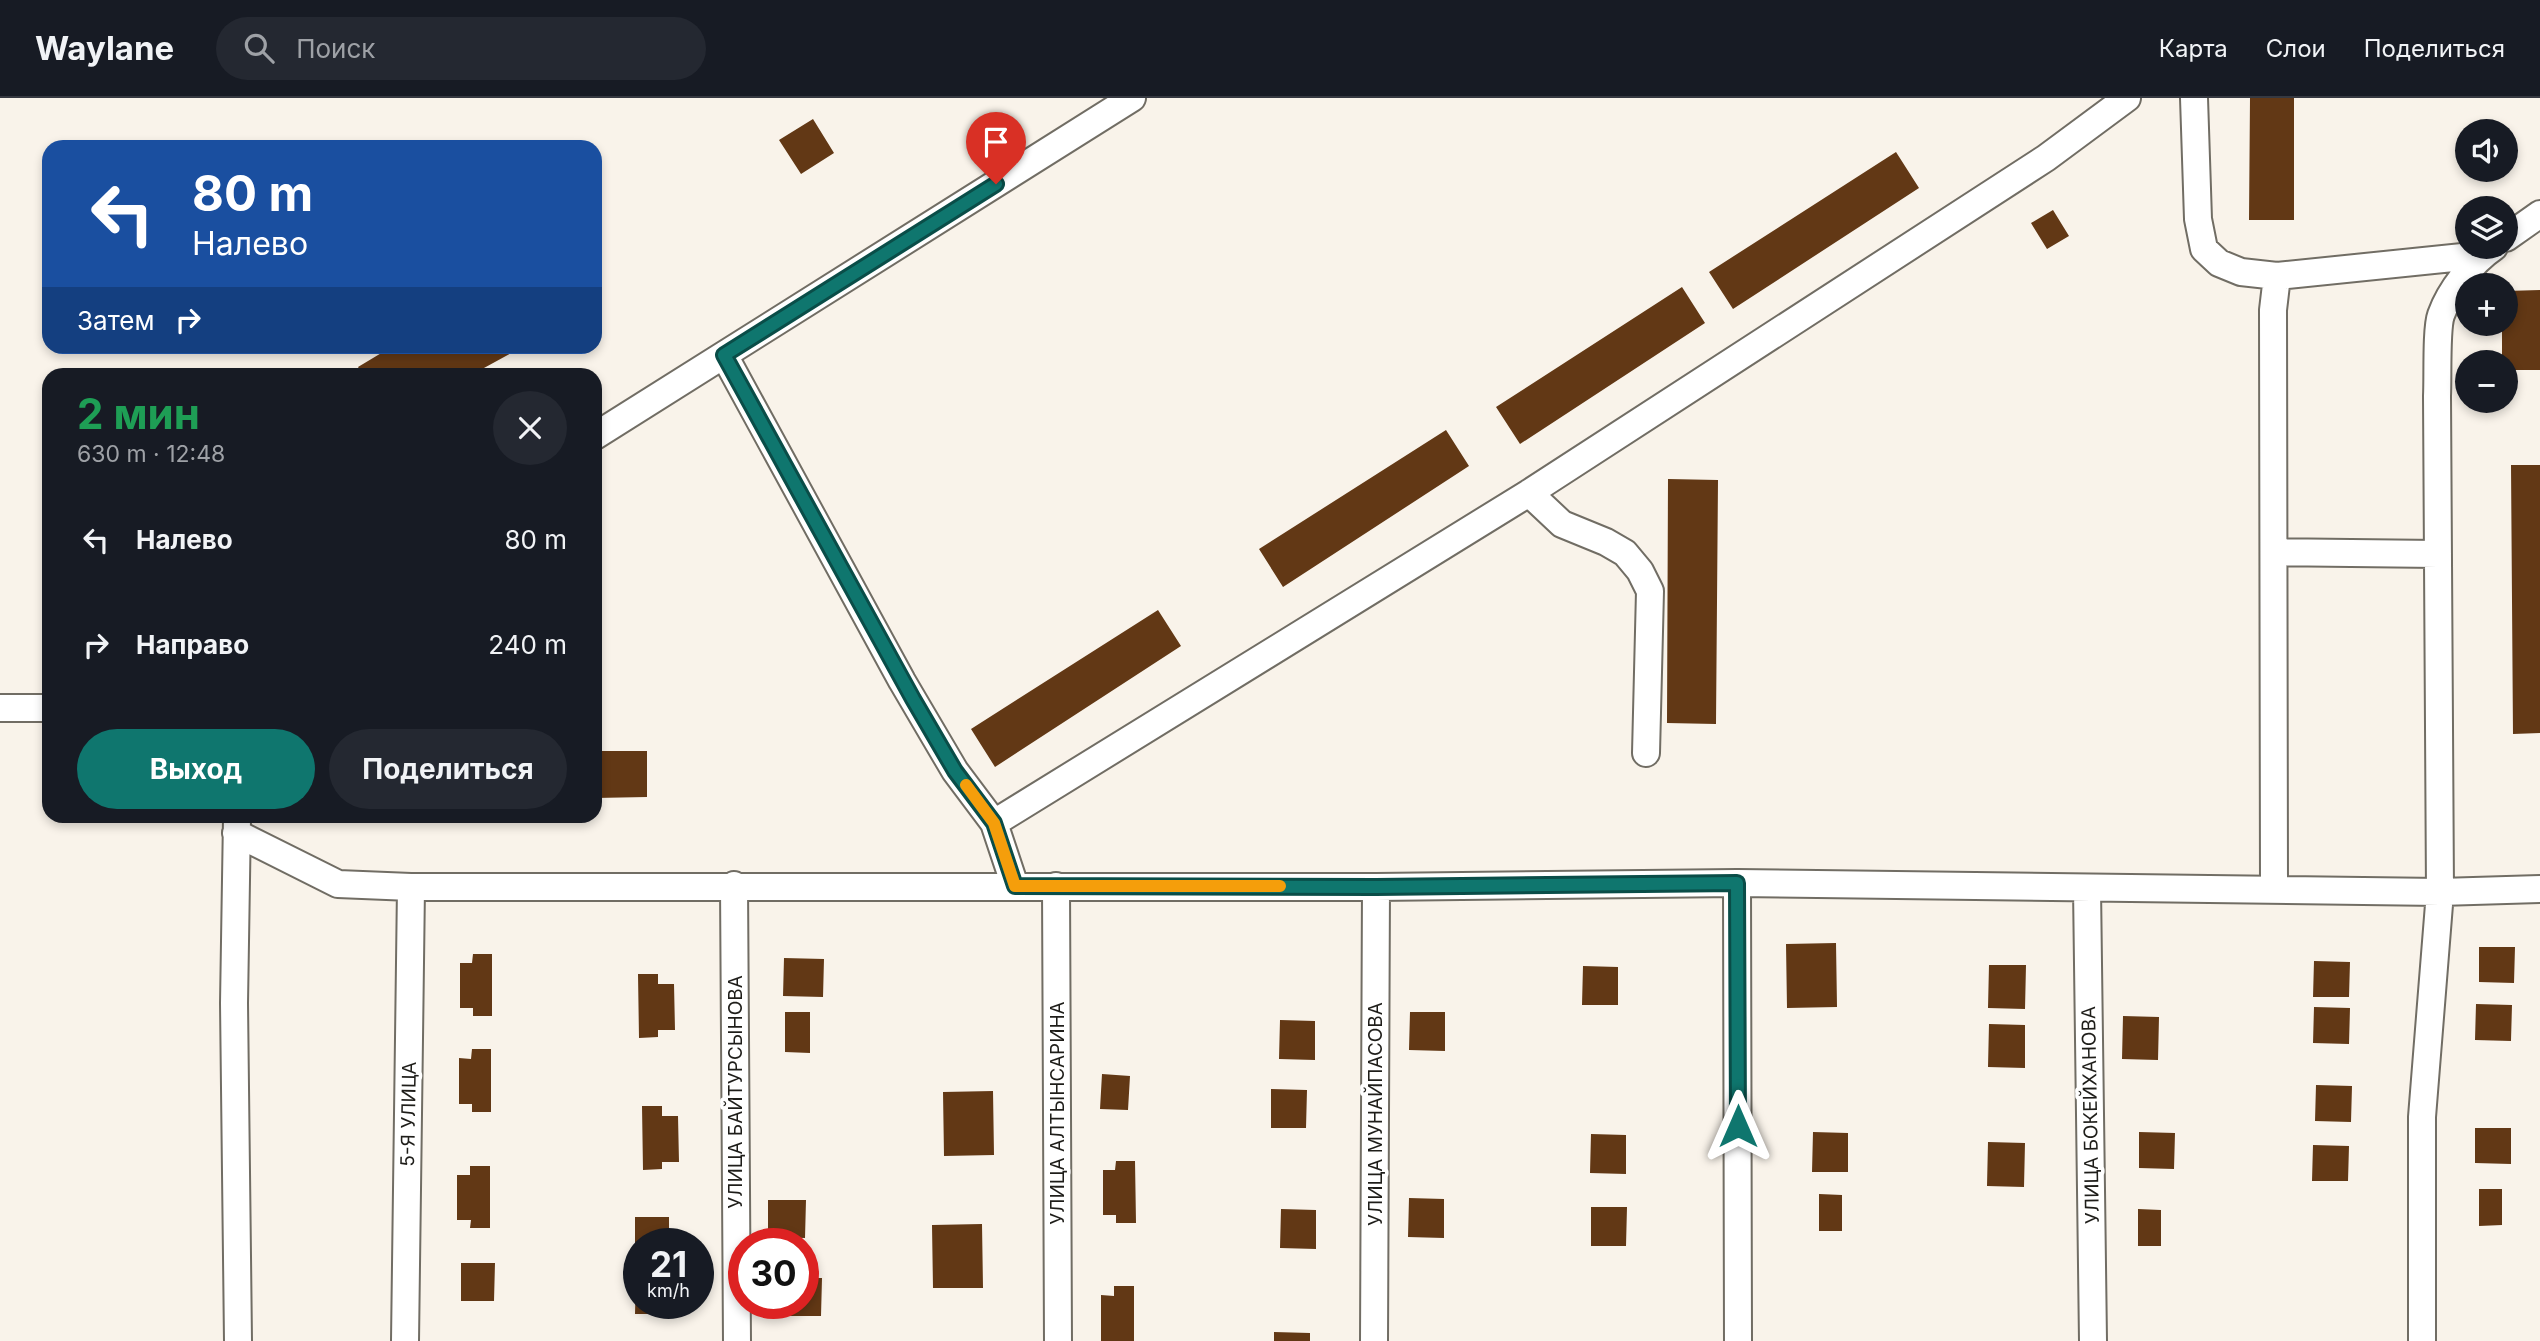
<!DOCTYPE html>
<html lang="ru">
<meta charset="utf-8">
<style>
body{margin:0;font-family:Inter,sans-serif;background:#242831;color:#f1f3f6;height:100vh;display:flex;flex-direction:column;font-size:26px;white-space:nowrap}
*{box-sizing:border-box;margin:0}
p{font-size:23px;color:#9ea1a6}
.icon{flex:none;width:38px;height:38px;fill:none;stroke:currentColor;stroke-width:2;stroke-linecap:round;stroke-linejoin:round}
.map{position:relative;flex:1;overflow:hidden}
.sheet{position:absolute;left:42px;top:270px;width:560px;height:455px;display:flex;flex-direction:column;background:#171b24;border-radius:21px;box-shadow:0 4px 10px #0003}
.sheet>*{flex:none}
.hud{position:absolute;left:42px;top:42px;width:560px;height:214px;border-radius:21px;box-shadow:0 4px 10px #0003;background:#1a4fa0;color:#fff;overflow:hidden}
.fabs{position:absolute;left:2455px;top:21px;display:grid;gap:14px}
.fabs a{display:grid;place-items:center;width:63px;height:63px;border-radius:50%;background:#171b24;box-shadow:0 4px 10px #0003;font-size:35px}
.speed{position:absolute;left:623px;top:1130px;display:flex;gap:14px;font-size:35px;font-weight:700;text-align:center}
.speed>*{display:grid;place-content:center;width:91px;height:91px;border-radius:50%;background:#171b24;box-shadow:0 4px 10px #0003;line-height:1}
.speed small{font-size:18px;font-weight:400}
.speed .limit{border:10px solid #d22;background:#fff;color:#111}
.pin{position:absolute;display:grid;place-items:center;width:60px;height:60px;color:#fff;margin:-72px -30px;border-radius:50% 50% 50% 0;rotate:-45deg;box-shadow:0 0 7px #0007}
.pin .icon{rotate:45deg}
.me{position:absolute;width:77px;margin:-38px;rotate:0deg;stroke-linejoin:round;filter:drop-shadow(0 0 5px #0008)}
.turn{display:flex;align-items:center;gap:24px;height:147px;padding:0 35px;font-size:32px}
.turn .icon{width:91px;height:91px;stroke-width:2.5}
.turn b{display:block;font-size:49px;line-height:60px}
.then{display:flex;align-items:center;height:66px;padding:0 35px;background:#0003;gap:14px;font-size:26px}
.round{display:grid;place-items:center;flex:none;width:74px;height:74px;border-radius:37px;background:#242831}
.overview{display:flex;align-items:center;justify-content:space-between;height:119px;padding:0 35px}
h1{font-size:42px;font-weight:700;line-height:52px;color:#1e9e55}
.primary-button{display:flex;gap:14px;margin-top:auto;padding:14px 35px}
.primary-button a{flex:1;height:80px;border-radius:42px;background:#0f766e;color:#fff;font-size:28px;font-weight:700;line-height:80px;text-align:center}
.primary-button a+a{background:#242831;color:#f1f3f6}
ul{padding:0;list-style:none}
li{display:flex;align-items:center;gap:21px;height:105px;padding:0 35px}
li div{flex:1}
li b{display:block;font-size:26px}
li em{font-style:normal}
header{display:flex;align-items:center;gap:42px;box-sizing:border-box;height:98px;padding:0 35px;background:#171b24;border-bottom:2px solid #363941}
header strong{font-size:33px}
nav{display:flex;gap:38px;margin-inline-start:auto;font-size:24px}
.search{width:490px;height:63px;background:#242831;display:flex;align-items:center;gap:18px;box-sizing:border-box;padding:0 24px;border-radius:38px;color:#9ea1a6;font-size:26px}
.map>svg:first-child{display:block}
.building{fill:#623815}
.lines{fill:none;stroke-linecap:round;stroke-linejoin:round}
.minor-casing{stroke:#716d64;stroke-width:30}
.minor{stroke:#fff;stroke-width:26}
.route-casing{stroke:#0a4d48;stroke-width:18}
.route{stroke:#0f766e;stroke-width:12}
.slow{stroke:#f59e0b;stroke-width:12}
.labels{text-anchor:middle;stroke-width:7;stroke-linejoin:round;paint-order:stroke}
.street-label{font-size:19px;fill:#1e1d19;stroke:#fff}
</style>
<header>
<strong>Waylane</strong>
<div class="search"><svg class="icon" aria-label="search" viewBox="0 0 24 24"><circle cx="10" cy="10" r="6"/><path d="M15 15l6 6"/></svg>Поиск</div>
<nav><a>Карта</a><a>Слои</a><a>Поделиться</a></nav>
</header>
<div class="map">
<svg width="2540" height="1243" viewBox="0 0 2540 1243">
<rect width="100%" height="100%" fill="#f9f3ea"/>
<path class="building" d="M 2250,0 L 2294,0 L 2294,122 L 2249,122 Z
M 813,21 L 834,55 L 801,76 L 779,42 Z
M 1896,54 L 1919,90 L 1733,211 L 1709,174 Z
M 2053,112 L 2069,138 L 2047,151 L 2031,125 Z
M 1682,189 L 1705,225 L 1520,346 L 1496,309 Z
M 2540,192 L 2540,272 L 2506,272 L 2506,264 L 2502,264 L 2502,226 L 2506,226 L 2506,193 Z
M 393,248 L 510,248 L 513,254 L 473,276 L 362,276 L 358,269 Z
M 1446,332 L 1469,368 L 1283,489 L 1259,451 Z
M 2511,367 L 2540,367 L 2540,635 L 2513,636 Z
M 1668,381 L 1718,382 L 1716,626 L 1667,625 Z
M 1158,512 L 1181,548 L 995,669 L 971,631 Z
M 595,653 L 647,653 L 647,699 L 595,700 Z
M 1836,845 L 1837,909 L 1787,910 L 1786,846 Z
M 2479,849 L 2515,849 L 2514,885 L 2479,884 Z
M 473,856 L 492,856 L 492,918 L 473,918 L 473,910 L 460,910 L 460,865 L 472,865 Z
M 784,860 L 824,861 L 823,899 L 783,898 Z
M 2314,863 L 2350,864 L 2349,899 L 2313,899 Z
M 1989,867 L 2026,867 L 2025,911 L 1988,910 Z
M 1583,868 L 1618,869 L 1618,907 L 1582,907 Z
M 638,876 L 658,876 L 658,886 L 674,886 L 675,932 L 658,932 L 658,939 L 639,940 Z
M 2476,906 L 2512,907 L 2511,943 L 2475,942 Z
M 2314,909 L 2350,910 L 2349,946 L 2313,945 Z
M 785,914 L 810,914 L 810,955 L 785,954 Z
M 1410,914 L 1445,914 L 1445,953 L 1409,952 Z
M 2123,918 L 2159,919 L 2158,962 L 2122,961 Z
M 1280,922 L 1315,923 L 1315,962 L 1279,961 Z
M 1989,926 L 2025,927 L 2025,970 L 1988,969 Z
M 472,951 L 491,951 L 491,1014 L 472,1014 L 472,1006 L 459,1006 L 459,960 L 471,961 Z
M 1102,976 L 1130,978 L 1128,1012 L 1100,1011 Z
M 2316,987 L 2352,988 L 2351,1024 L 2315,1023 Z
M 1271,991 L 1307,992 L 1306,1030 L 1271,1030 Z
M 993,993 L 994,1057 L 944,1058 L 943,994 Z
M 642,1008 L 662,1008 L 662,1018 L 678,1018 L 679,1064 L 662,1064 L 662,1071 L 643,1072 Z
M 2475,1030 L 2511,1030 L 2511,1066 L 2475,1065 Z
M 1813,1034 L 1848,1035 L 1848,1074 L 1812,1074 Z
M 2139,1034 L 2175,1035 L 2174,1071 L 2139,1070 Z
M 1591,1036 L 1626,1037 L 1626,1076 L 1590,1075 Z
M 1988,1044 L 2025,1045 L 2024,1089 L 1987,1088 Z
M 2313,1047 L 2349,1048 L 2348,1083 L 2312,1083 Z
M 1116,1063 L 1135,1063 L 1136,1125 L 1116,1125 L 1116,1117 L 1103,1117 L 1103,1072 L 1115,1072 Z
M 470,1068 L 490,1068 L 490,1130 L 470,1130 L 471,1122 L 457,1122 L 457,1077 L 470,1077 Z
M 2479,1091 L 2502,1091 L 2502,1127 L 2479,1128 Z
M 1819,1096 L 1842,1097 L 1842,1133 L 1819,1133 Z
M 1409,1100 L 1444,1101 L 1444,1140 L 1408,1139 Z
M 768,1102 L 806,1102 L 805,1140 L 768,1139 Z
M 1591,1109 L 1627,1109 L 1626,1148 L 1591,1148 Z
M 1281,1111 L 1316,1112 L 1316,1151 L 1280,1150 Z
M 2138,1111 L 2161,1112 L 2161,1148 L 2138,1148 Z
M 635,1119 L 669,1119 L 669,1146 L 639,1146 L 639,1157 L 635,1157 Z
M 982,1126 L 983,1190 L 933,1190 L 932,1127 Z
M 461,1165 L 495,1165 L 494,1203 L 461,1203 Z
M 636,1177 L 639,1177 L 639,1206 L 669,1206 L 669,1216 L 635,1216 Z
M 803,1180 L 822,1180 L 821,1218 L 784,1218 L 784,1206 L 803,1206 Z
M 1114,1188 L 1134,1188 L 1134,1243 L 1101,1243 L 1101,1197 L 1114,1198 Z
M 1274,1234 L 1310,1235 L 1310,1243 L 1274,1243 Z"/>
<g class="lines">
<g class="minor-casing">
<path id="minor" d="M 2194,0 L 2198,121 L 2204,151 L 2219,165 L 2241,174 L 2277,178
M 2506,140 L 2540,116
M 724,257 L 902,583 L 955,673 L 994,725 L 1015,788
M 595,338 L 1132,0
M 1529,395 L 1562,426 L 1606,444 L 1625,455 L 1640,473 L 1650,493 L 1646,655
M 2275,454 L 2438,456
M 0,610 L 49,610
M 237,720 L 234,905 L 238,1243
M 994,725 L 1529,395 L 2046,60 L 2127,0
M 236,735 L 338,786 L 411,789 L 1376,789 L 1737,785 L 2440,794 L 2540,791
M 1737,785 L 1738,1243
M 734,787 L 737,1243
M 1056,788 L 1058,1243
M 2087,790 L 2093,1243
M 2274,792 L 2273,212 L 2277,178 L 2482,157
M 405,1243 L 411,789
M 1374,1243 L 1376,789
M 2422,1243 L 2422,1019 L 2440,794 L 2437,298 C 2438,280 2436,231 2441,217 C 2450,192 2472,164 2494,149"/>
</g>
<use href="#minor" class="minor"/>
</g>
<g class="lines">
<g class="route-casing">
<path id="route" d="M 996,86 L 724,257 L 913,601 L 955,673 L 994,725 L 1015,788 L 1376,789 L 1737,785 L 1738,1028"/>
</g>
<use href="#route" class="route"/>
<path class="slow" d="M 966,687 L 994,725 L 1015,788 L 1280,788"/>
</g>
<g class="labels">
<g class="street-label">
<text transform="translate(735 994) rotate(-90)" y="7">УЛИЦА БАЙТУРСЫНОВА</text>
<text transform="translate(1057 1015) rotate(-90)" y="7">УЛИЦА АЛТЫНСАРИНА</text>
<text transform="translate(408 1016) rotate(-89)" y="7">5-Я УЛИЦА</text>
<text transform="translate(1375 1016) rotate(-90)" y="7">УЛИЦА МУНАЙПАСОВА</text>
<text transform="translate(2090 1017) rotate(-91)" y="7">УЛИЦА БОКЕЙХАНОВА</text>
</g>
</g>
</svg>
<div class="fabs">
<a><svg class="icon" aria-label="sound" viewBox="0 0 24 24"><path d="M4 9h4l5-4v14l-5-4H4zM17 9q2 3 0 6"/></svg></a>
<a><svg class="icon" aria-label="layers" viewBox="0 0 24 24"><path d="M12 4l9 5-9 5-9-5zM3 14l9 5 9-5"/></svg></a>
<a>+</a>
<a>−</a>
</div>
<div class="speed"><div>21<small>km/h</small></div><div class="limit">30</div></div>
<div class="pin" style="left:996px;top:86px;background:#d93025"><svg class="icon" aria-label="arrive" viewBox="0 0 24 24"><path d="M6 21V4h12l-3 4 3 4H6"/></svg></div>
<svg class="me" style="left:1738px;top:1028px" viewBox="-20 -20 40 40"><path d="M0-17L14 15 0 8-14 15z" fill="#0f766e" stroke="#fff" stroke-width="4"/></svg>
<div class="hud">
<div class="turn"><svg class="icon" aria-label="left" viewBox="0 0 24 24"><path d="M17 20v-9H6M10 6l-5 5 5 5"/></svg><div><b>80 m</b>Налево</div></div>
<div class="then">Затем<svg class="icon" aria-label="right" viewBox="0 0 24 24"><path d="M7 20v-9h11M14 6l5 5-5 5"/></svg></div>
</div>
<section class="sheet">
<div class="overview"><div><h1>2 мин</h1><p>630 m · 12:48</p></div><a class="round"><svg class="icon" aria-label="close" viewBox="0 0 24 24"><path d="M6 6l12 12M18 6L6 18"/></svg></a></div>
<ul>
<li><svg class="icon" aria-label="left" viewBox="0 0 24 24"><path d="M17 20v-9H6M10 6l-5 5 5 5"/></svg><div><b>Налево</b></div><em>80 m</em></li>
<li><svg class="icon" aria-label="right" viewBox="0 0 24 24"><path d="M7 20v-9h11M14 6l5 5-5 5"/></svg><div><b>Направо</b></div><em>240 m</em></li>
</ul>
<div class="primary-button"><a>Выход</a><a>Поделиться</a></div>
</section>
</div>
